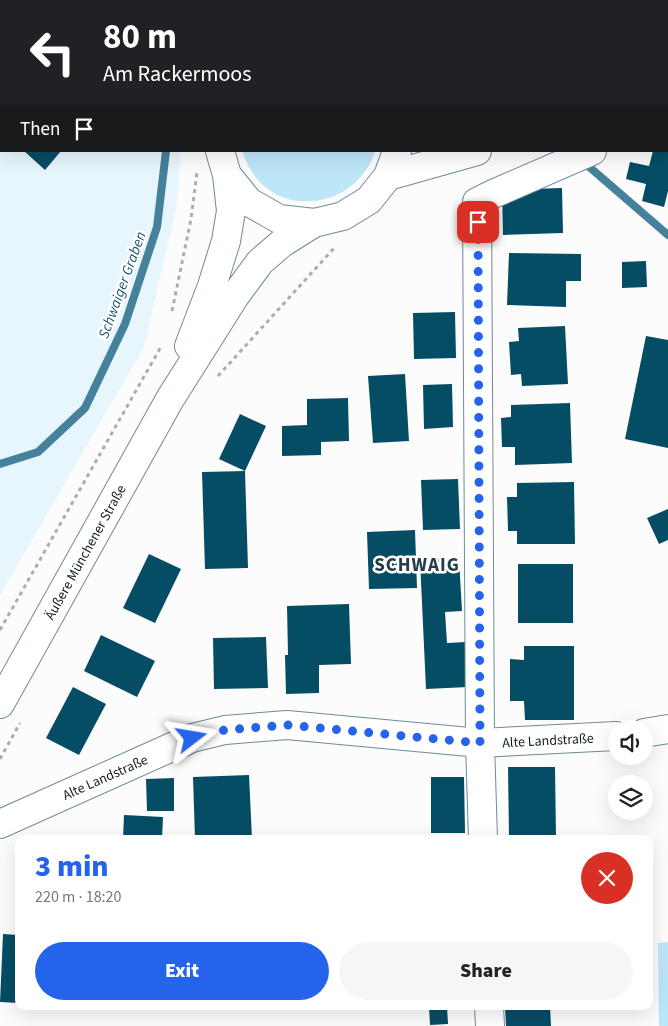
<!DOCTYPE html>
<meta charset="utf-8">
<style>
body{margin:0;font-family:"Source Sans 3",sans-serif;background:#f6f6f6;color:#222;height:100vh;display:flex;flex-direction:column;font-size:19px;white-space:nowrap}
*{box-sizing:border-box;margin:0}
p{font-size:16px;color:#767676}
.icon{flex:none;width:28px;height:28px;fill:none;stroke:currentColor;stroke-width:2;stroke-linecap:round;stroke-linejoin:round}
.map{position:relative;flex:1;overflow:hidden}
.panel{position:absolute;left:15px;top:835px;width:638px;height:175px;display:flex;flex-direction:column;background:#fff;border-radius:10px;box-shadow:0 5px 20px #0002}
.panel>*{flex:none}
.hud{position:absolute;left:0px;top:0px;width:669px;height:152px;box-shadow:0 5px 20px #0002;background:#202124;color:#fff;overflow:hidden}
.buttons{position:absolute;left:608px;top:720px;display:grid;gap:10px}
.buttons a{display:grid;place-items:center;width:45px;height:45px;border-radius:50%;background:#fff;box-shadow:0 5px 20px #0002;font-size:25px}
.pin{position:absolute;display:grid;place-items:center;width:42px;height:42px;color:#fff;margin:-21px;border-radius:10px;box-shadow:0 2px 8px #0006}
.me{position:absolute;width:55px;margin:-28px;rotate:76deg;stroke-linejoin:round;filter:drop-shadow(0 0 4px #0008)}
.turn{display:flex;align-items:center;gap:18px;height:105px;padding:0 20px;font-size:22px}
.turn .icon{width:65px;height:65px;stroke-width:2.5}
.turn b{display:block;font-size:35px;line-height:42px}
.then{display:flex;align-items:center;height:48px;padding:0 20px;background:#0003;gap:10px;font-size:19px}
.round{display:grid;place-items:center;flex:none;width:52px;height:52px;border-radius:26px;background:#f6f6f6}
.summary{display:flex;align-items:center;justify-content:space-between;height:85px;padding:0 20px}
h1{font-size:30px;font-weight:800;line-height:38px;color:#2563eb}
.primary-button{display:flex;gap:10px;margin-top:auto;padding:10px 20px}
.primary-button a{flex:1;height:58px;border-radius:30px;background:#2563eb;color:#fff;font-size:20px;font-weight:800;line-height:58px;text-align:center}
.primary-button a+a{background:#f6f6f6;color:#222}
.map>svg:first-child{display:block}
.built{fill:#e7f6fd}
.green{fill:#bde6f8}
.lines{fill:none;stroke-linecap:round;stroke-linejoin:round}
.stream{stroke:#45819a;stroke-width:8}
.building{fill:#054d65}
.minor-casing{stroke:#6f8b97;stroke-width:30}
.major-casing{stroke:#6f8b97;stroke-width:30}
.path{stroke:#aaaeb0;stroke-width:3;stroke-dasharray:4 4;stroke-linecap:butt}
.minor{stroke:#fff;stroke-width:28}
.major{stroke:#fff;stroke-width:28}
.route{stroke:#2563eb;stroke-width:9;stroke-dasharray:0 16.2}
.labels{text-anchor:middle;stroke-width:5;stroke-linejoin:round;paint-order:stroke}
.street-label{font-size:14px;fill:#131e23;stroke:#fff}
.water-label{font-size:15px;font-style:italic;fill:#17586f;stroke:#fff}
.district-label{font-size:19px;font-weight:bold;letter-spacing:1px;fill:#243d48;stroke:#fff}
</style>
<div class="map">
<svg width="668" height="1026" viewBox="0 0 668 1026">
<rect width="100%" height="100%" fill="#fcfcfc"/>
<path class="built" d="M 0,0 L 180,1 L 1,1 L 1,151 L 181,151 L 176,209 L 144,347 L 0,595 Z"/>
<path class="green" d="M 242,151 L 375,151 C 361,198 302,218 264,186 C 253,177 247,164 242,151 Z
M 668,942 L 668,1026 L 659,1026 L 658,943 Z"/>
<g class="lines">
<path class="stream" d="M 161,0 L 161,1
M 587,165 L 668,235
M 0,464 L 38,452 L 85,408 L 125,324 L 157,227 L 166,151"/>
</g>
<path class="building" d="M 24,151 L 61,151 L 45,170 Z
M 653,151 L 668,151 L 668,191 L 664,207 L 642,201 L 646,184 L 626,179 L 630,162 L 649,166 Z
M 562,188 L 563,233 L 503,235 L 502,190 Z
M 509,253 L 581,254 L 581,281 L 566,281 L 566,307 L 507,305 Z
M 646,261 L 647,287 L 622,288 L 622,262 Z
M 455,312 L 456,358 L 414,359 L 413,313 Z
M 565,326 L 568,384 L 522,386 L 521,374 L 511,375 L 509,342 L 519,341 L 518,328 Z
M 646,336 L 668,340 L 668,448 L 625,439 Z
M 405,374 L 409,441 L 373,443 L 368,376 Z
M 452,384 L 453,427 L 424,429 L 423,385 Z
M 348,398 L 349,441 L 321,442 L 321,455 L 282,456 L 282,426 L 307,425 L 307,399 Z
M 570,403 L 572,463 L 515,465 L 515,447 L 502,447 L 501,418 L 511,417 L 511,405 Z
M 240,414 L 266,426 L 245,471 L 219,459 Z
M 245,471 L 248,568 L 205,569 L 202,472 Z
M 458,479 L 460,529 L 423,530 L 421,480 Z
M 574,482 L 575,544 L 517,544 L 517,531 L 508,531 L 507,497 L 517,497 L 517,483 Z
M 668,509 L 668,540 L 659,544 L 647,518 Z
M 415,530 L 417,588 L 369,589 L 367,532 Z
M 149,554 L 181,569 L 155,623 L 123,608 Z
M 459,559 L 462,611 L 445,612 L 447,643 L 466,642 L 468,687 L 426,689 L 420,560 Z
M 518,564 L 573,564 L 573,623 L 518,623 Z
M 349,604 L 351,664 L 319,665 L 319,693 L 286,694 L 285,655 L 288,655 L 287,606 Z
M 101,635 L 155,661 L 137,697 L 84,671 Z
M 266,637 L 268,688 L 214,689 L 213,638 Z
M 524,646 L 574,646 L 574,720 L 525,720 L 524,701 L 510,701 L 510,659 L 524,660 Z
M 73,687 L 106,704 L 79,755 L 46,738 Z
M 508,767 L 555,767 L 556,837 L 509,837 Z
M 249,775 L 252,839 L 195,839 L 193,777 Z
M 431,777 L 464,777 L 465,833 L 431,833 Z
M 174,778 L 174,811 L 147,811 L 146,779 Z
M 124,815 L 163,817 L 162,839 L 123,839 Z
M 17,880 L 19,880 L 19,907 L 15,906 Z
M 3,934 L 19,935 L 19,1003 L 0,1002 Z
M 429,1006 L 447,1006 L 448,1024 L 430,1025 Z
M 505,1006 L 550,1006 L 551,1026 L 506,1026 Z"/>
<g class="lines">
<g class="minor-casing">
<path id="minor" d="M 644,733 L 668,729
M 0,824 L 192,738 L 225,730 L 287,725 L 480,743 L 616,736
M 483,839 L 480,743 L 477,202 L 493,194 L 592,151
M 489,1006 L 490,1026"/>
</g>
<g class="major-casing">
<path id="major" d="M 235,0 L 236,1
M 278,0 L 279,1
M 668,37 L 668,36
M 220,151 L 227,175 L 249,202 L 279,219 L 314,223 L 343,216 L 369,200 L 388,176 L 397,151
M 388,176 L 477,151
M 189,346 L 212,286 L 226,241 L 231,211 L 227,175
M 0,704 L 170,399 L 235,296 L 260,262 L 282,243 L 314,223"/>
</g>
<path class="path" d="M 200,0 L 200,1
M 312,0 L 314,1
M 668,77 L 668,76
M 172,311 L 191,219 L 197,172
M 218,376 L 336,246
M 0,630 L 162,345
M 0,759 L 20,723"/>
<use href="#minor" class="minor"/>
<use href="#major" class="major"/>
</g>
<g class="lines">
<path class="route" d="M 192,738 L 225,730 L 287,725 L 480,743 L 478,222"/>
</g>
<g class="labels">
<g class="street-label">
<text transform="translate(85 552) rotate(-61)" y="5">Äußere Münchener Straße</text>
<text transform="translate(548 740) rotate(-3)" y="5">Alte Landstraße</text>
<text transform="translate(105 777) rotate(-24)" y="5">Alte Landstraße</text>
</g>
<g class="water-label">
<text transform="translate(122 285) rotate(-70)" y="5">Schwaiger Graben</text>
</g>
<g class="district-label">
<text x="417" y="571">SCHWAIG</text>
</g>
</g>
</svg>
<div class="buttons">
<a><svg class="icon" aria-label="sound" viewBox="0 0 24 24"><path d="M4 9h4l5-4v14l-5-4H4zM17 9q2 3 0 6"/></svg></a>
<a><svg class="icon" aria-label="layers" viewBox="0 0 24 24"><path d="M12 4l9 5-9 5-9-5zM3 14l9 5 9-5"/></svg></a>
</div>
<div class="pin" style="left:478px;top:222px;background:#d93025"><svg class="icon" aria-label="arrive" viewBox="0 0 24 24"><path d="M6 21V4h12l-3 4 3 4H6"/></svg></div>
<svg class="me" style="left:192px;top:738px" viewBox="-20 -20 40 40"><path d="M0-17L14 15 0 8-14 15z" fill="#2563eb" stroke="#fff" stroke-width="4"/></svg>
<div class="hud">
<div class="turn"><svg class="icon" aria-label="left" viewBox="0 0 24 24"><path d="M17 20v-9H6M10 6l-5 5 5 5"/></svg><div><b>80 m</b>Am Rackermoos</div></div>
<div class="then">Then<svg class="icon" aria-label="arrive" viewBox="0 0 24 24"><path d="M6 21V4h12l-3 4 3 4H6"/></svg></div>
</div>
<section class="panel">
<div class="summary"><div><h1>3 min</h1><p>220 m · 18:20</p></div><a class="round" style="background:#d93025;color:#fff"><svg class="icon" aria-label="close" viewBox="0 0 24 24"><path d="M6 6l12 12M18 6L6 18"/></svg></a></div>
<div class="primary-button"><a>Exit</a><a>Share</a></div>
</section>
</div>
